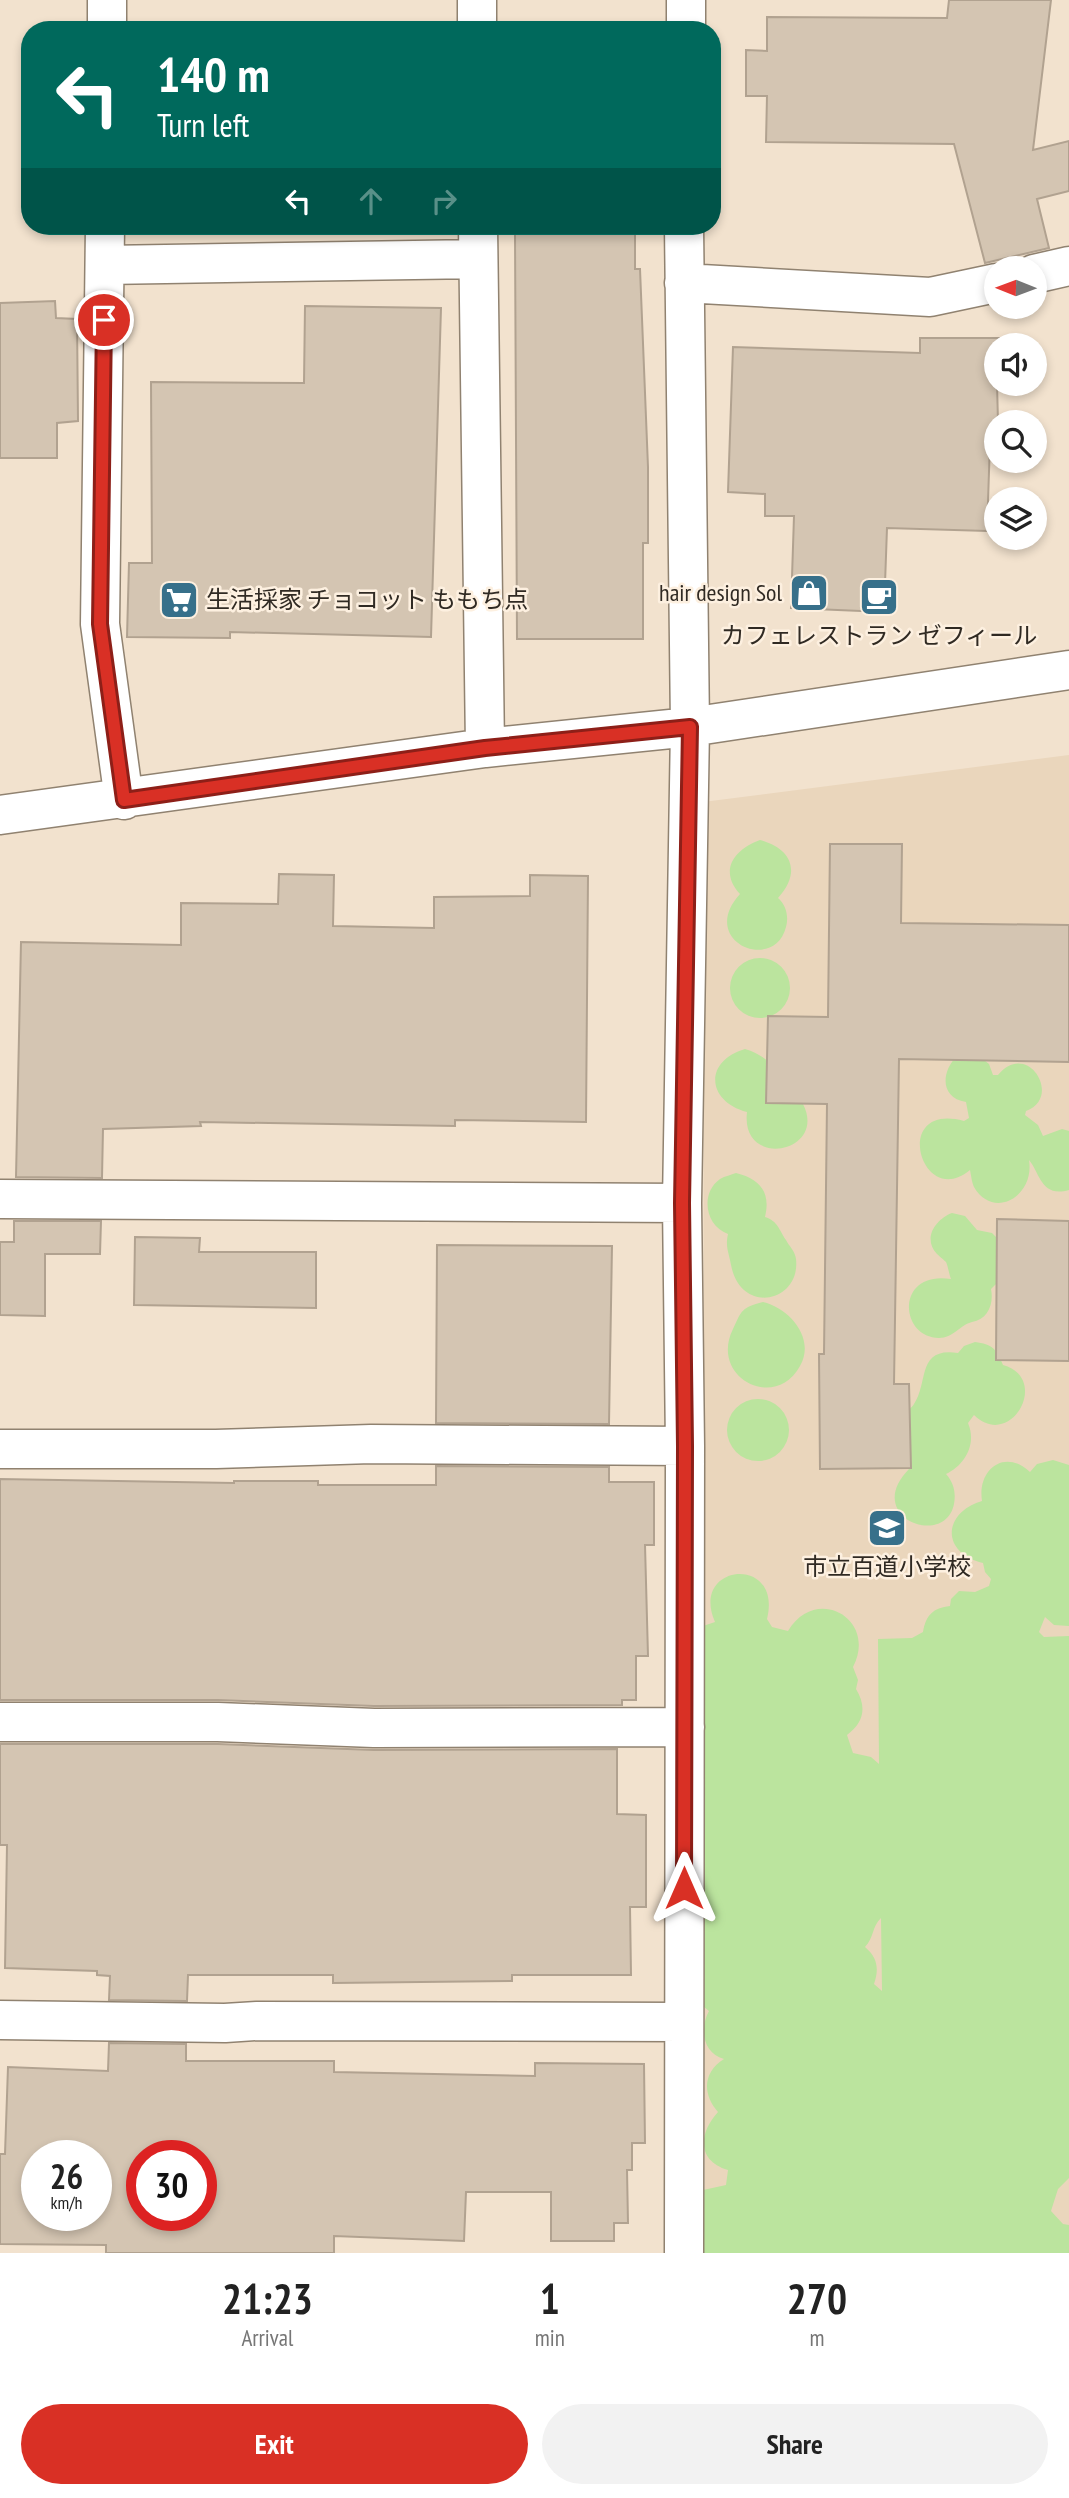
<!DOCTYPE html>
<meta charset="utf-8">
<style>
body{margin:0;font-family:"PT Sans Narrow","Noto Sans JP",sans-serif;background:#f2f2f2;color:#222;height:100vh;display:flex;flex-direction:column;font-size:26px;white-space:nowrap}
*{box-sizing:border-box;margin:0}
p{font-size:23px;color:#767676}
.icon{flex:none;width:38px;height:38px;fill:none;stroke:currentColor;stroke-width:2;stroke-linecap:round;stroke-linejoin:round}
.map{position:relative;height:2253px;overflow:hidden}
.sheet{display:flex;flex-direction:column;background:#fff;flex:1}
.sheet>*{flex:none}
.guide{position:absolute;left:21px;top:21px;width:700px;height:214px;border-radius:28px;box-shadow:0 4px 10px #0003;background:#00695c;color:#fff;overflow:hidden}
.needle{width:46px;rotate:271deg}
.tools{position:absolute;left:984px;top:256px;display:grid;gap:14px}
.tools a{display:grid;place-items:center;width:63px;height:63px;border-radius:50%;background:#fff;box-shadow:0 4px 10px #0003;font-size:35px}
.speed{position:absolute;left:21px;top:2140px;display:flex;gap:14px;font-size:35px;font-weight:700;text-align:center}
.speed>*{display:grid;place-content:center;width:91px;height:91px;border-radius:50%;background:#fff;box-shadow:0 4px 10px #0003;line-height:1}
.speed small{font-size:18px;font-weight:400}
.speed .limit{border:10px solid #d22;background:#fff;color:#111}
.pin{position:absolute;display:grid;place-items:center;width:60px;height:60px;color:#fff;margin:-30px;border:4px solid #fff;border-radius:50%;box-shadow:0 2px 7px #0007}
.me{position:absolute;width:77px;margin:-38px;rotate:0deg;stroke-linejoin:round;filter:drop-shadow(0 0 5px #0008)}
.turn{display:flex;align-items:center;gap:24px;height:147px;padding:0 21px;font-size:32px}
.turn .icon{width:91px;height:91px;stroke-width:2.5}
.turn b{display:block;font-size:49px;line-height:60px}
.lanes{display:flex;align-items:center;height:66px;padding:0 21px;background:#0003;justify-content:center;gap:35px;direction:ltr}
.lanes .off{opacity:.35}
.eta{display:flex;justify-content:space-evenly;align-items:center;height:119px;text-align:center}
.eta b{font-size:42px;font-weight:700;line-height:49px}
.cta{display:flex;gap:14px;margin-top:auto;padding:14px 21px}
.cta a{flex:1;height:80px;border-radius:42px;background:#d93025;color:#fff;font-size:28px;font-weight:700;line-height:80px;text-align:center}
.cta a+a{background:#f2f2f2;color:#222}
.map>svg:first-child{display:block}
.built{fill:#ead6bc}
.green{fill:#bbe49e;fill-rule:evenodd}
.building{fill:#d4c5b2;stroke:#b1a290;stroke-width:2;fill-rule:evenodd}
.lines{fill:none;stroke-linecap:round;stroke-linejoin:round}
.minor-casing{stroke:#908270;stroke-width:41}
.minor{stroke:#fff;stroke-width:38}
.route-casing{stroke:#8d1f18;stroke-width:18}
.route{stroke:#d93025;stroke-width:12}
.labels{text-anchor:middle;stroke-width:5;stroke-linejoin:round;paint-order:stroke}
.poi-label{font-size:24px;fill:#302a23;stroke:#fdf0e0}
</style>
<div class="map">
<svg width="1069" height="2253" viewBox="0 0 1069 2253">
<rect width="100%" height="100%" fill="#f2e2ce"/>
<path class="built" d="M 1069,755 L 1069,2253 L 705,2253 L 703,802 Z"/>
<path class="green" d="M 760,840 C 793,849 801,873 778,898 C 786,905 789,916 786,927 C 774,974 697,941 740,894 C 718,870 735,849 760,840 Z
M730 988a30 30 0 1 1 60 0a30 30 0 1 1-60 0Z
M 745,1049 C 765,1055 774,1066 787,1082 C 792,1089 800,1096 803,1104 C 828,1153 740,1170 747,1112 C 706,1101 704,1061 745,1049 Z
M 979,1056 L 989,1064 L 993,1075 L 998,1075 C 1028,1039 1063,1098 1026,1111 L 1025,1115 L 1038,1125 L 1043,1136 L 1062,1129 L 1069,1131 L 1069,1190 C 1041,1198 1040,1173 1029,1160 C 1035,1197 993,1220 974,1187 C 972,1183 971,1175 970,1170 C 921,1211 890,1101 964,1121 L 969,1118 L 966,1102 C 941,1098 941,1074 955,1058 Z
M 736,1173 C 760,1179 771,1192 765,1217 C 778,1221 779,1230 786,1240 C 789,1246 795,1251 796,1259 C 801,1302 741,1316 731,1265 C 729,1253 725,1247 728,1234 C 705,1226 700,1193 720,1179 C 725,1176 731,1175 736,1173 Z
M 952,1213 L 965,1216 L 977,1230 L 992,1233 L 1004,1245 L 1004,1276 L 991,1289 C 994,1304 988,1319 972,1322 C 960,1325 953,1338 939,1338 C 899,1338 895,1270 951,1279 C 949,1274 948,1266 946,1262 C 944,1260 939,1256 937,1254 C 922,1238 936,1219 952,1213 Z
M 763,1302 C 789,1308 816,1338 800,1366 C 775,1412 709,1377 733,1329 C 742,1310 741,1308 763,1302 Z
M 975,1342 C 992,1344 997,1349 1003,1365 C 1051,1378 1011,1451 974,1415 L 968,1423 C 977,1444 965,1465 946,1474 C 954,1483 956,1493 954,1504 C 945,1549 862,1517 909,1469 L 903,1464 L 901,1415 C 905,1412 912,1408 914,1404 C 929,1382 916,1347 958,1353 L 964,1346 Z
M727 1430a31 31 0 1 1 62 0a31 31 0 1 1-62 0Z
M 1053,1460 L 1069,1465 L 1069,1626 L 1054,1625 L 1045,1617 L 1039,1632 L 1044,1637 L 1069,1636 L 1069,2178 L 1058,2189 L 1051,2211 L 1063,2224 L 1069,2225 L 1069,2253 L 698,2253 L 703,2190 L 726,2185 L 728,2170 C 696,2160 699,2133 718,2112 C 702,2094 703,2072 724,2059 C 703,2053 699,2029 709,2011 L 694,1999 L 700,1627 L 715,1622 C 689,1563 783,1554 767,1619 L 772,1627 L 788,1631 C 816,1584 878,1619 853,1667 L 858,1680 L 856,1689 C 867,1707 864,1722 847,1735 L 853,1753 L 871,1757 L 879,1764 L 878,1639 L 912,1638 L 923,1632 C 926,1615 933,1608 950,1606 L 951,1599 L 959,1591 L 975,1592 L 989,1586 L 991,1579 L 985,1572 L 983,1563 C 941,1553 942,1513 982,1501 C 977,1469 1005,1448 1030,1472 L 1037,1464 ZM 881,1918 L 882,1990 L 882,1991 L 874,1984 C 879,1969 878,1958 865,1947 C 874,1938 872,1926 881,1918 Z"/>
<path class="building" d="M 949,0 L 1051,0 L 1033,150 L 1069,141 L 1069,191 L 1037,199 L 1049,248 L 985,263 L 954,144 L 766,142 L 767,96 L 746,96 L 746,50 L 767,51 L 767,17 L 947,18 Z
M 530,226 L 635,226 L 635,269 L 640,269 L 648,467 L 648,543 L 643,543 L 643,639 L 517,639 L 515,234 L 530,234 Z
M 55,301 L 56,318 L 77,319 L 78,421 L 57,423 L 57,458 L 0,458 L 0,303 Z
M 305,306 L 441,308 L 431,637 L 230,632 L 230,638 L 127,637 L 129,563 L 152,563 L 151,382 L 304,383 Z
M 920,338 L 999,338 L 999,345 L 996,345 L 998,422 L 996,422 L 996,442 L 990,442 L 987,531 L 887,528 L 884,612 L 791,608 L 794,516 L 765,516 L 765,494 L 728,492 L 733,347 L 920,353 Z
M 830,844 L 902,844 L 901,923 L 1069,925 L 1069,1062 L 899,1059 L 894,1384 L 909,1384 L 911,1468 L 820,1469 L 819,1354 L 824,1354 L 827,1104 L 766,1103 L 768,1016 L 828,1017 Z
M 279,874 L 334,875 L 333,926 L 434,928 L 434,897 L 530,896 L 530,875 L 588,876 L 586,1122 L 455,1120 L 455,1126 L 200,1122 L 201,1126 L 103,1129 L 102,1178 L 16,1177 L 21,942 L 181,945 L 181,903 L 278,904 Z
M 997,1219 L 1069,1221 L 1069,1361 L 996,1360 Z
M 14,1221 L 101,1221 L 100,1254 L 45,1254 L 45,1316 L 0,1315 L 0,1242 L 14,1242 Z
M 135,1237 L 200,1238 L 199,1252 L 316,1252 L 316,1308 L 134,1305 Z
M 437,1245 L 612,1246 L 609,1424 L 436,1423 Z
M 436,1466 L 609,1467 L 609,1482 L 654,1482 L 654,1545 L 645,1545 L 648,1656 L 636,1656 L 636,1700 L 622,1700 L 622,1705 L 374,1706 L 218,1700 L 0,1700 L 0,1479 L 234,1483 L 234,1481 L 318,1481 L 318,1485 L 436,1485 Z
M 0,1744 L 218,1744 L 374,1750 L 617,1749 L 617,1814 L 646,1815 L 646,1907 L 630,1907 L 631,1975 L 512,1975 L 512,1981 L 333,1983 L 333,1975 L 188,1975 L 187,2001 L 109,2000 L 110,1976 L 97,1975 L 97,1971 L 5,1968 L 7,1845 L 0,1845 Z
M 109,2043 L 186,2044 L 186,2061 L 334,2061 L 334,2072 L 535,2076 L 535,2063 L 644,2064 L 645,2143 L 632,2143 L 632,2170 L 627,2170 L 628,2223 L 614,2223 L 614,2241 L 551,2241 L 551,2192 L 466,2192 L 464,2241 L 334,2236 L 334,2253 L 106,2253 L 106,2245 L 0,2244 L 0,2154 L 5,2154 L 8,2067 L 108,2071 ZM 37,2156 L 96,2156 L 96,2216 L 37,2216 ZM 142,2156 L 201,2156 L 201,2216 L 142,2216 Z"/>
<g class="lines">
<g class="minor-casing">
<path id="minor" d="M 477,0 L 477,30
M 107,30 L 107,0
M 686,30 L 686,0
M 105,226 L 100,624 L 124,800
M 478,226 L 485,748
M 684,226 L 690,727 L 682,1203 L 685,1446 L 684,2253
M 105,265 L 478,259
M 1034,274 L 1069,266
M 684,283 L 930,297 L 996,283
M 0,815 L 485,748 L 690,727 L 1069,670
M 0,1199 L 682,1203
M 0,1449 L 216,1449 L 371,1444 L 685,1446
M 0,1722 L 218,1722 L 374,1728 L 685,1727
M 0,2020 L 225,2023 L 257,2021 L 684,2022"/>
</g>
<use href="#minor" class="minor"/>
</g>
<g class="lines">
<g class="route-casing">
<path id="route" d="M 104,320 L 100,624 L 124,800 L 485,748 L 690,727 L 682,1203 L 685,1446 L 684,1888"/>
</g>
<use href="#route" class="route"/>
</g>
<defs>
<g id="shop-square" transform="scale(2.0125)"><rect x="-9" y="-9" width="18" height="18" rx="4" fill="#37708a" stroke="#fdf0e0"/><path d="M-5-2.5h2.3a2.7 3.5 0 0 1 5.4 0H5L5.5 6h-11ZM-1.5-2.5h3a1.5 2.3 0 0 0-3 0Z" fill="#fff"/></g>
<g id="cafe-square" transform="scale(2.0125)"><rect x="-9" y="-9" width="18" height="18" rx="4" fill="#37708a" stroke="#fdf0e0"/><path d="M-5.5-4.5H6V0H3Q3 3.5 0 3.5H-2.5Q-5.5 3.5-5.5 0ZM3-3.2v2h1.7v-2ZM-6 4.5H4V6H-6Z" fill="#fff"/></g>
<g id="supermarket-square" transform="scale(2.0125)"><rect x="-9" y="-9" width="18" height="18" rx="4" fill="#37708a" stroke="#fdf0e0"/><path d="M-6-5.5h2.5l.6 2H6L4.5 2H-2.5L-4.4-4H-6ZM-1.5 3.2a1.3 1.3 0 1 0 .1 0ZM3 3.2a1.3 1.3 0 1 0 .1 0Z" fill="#fff"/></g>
<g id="school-square" transform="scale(2.0125)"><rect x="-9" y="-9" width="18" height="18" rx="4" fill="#37708a" stroke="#fdf0e0"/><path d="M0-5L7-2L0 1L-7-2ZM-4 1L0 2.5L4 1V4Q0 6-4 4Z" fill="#fff"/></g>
</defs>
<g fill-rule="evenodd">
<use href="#shop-square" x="809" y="593"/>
<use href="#cafe-square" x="879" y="597"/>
<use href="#supermarket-square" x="179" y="600"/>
<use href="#school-square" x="887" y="1528"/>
</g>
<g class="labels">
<g class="poi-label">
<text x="782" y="601" text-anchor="end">hair design Sol</text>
<text x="206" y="608" text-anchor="start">生活採家 チョコット ももち点</text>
<text x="879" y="644">カフェレストラン ゼフィール</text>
<text x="887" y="1575">市立百道小学校</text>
</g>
</g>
</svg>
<div class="tools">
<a><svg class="needle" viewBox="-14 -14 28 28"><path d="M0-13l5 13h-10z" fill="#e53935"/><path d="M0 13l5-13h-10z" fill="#767676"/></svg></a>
<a><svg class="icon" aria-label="sound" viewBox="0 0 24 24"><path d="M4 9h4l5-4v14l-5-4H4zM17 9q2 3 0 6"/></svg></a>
<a><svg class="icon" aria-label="search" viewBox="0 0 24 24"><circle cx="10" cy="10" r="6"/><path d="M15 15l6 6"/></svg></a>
<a><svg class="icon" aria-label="layers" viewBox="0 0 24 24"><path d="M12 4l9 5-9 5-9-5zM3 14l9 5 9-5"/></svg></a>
</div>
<div class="speed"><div>26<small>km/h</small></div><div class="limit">30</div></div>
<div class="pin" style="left:104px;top:320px;background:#d93025"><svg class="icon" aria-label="arrive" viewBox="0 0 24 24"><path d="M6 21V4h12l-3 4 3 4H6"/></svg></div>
<svg class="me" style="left:684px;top:1888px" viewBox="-20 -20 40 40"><path d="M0-17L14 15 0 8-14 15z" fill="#d93025" stroke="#fff" stroke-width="4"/></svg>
<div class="guide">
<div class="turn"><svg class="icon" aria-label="left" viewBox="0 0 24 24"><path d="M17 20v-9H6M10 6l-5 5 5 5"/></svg><div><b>140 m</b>Turn left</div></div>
<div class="lanes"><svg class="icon" aria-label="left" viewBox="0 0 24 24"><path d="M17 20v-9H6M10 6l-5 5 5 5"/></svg><svg class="icon off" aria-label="ahead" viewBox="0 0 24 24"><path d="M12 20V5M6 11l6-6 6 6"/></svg><svg class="icon off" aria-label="right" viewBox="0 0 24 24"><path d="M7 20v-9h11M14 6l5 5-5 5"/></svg></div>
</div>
</div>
<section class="sheet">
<div class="eta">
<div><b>21:23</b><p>Arrival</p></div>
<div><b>1</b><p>min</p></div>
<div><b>270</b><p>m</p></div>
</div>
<div class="cta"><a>Exit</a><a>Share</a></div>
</section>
